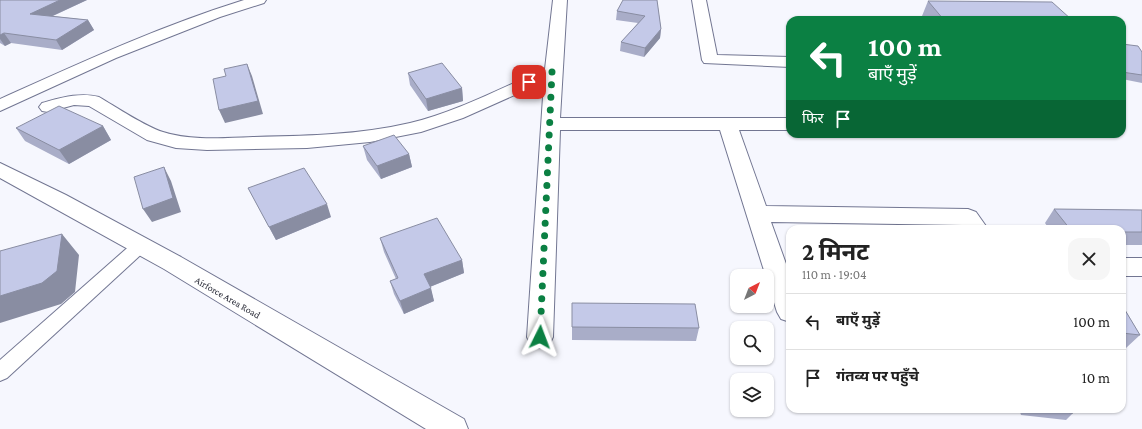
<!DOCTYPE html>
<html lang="hi">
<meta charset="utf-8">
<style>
body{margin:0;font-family:"Crimson Pro","Noto Sans Devanagari",serif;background:#f6f6f6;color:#222;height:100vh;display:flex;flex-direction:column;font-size:15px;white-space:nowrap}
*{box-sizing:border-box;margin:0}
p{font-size:13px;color:#767676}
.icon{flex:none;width:22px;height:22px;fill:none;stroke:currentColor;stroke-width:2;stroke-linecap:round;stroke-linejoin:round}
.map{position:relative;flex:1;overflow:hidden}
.sheet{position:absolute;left:786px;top:225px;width:340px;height:188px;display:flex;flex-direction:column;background:#fff;border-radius:12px;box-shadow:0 1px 3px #0004}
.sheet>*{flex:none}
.banner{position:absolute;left:786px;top:16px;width:340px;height:122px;border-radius:12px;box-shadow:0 1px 3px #0004;background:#0b8043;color:#fff;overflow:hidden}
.needle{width:26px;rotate:42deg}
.buttons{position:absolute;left:730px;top:269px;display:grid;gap:8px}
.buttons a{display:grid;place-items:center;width:44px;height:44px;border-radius:8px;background:#fff;box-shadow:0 1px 3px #0004;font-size:20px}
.pin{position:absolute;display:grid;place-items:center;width:34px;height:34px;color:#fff;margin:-17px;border-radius:8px;box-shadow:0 2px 6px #0006}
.me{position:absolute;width:44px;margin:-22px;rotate:3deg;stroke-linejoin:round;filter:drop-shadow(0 0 3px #0008)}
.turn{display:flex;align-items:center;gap:14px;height:84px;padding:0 16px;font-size:18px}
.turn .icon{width:52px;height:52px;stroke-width:2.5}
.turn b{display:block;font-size:28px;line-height:34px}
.then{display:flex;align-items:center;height:38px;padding:0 16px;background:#0003;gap:8px;font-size:15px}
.round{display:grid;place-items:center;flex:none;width:42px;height:42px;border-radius:12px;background:#f6f6f6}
.headline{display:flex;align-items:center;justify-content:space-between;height:68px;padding:0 16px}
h1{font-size:24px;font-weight:700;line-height:30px}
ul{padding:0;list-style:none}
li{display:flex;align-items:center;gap:12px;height:56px;padding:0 16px;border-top:1px solid #e0e0e0}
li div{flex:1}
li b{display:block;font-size:15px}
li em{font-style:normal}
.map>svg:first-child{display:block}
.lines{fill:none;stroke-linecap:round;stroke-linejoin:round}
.service-casing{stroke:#727692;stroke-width:2}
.minor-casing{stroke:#727692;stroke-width:2}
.tertiary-casing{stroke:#727692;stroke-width:2}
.service{fill:#fff;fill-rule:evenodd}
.minor{fill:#fff;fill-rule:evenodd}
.tertiary{fill:#fff;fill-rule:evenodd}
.wall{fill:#a9adc8}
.shaded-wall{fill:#898da2}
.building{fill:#c4c9e8;stroke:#898da2}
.route{stroke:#0b8043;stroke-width:7;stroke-dasharray:0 12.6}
.labels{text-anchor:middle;stroke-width:4;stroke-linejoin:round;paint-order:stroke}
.street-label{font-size:10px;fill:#2d2f3b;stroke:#fff}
</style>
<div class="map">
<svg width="1142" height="429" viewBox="0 0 1142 429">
<rect width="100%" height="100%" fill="#f6f7fe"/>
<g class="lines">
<g class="service-casing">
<path id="service" d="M 140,240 L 146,242 L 148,246 L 146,250 L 7,378 L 0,381 L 0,360 L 134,242 Z"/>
</g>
<g class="minor-casing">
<path id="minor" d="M 553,0 L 567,0 L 560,118 L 790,118 L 790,130 L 739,130 L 766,206 L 968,209 L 976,212 L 988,229 L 965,229 L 962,225 L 771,222 L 790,275 L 790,322 L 781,319 L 777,312 L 720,130 L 560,130 L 553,337 L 549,345 L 540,348 L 531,345 L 527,337 L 544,82 L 463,118 L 421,132 L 370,142 L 307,148 L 207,150 L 176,148 L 147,140 L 89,106 L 74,105 L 48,112 L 42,111 L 39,107 L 42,103 C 61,98 79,92 99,97 C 116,107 146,127 163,132 C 191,141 224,138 253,137 C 305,136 359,135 410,123 C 456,112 501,88 545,69 Z
M 692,0 L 706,0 L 717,55 L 790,57 L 790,67 L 704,63 L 702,60 Z
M 0,163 L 66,195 L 181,257 L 464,419 L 468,429 L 426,429 L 164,269 L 0,178 Z
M 1122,258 L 1142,258 L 1142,276 L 1122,276 Z"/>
</g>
<g class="tertiary-casing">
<path id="tertiary" d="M 244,0 L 266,0 L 264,3 L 220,17 L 116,58 L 0,111 L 0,99 C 80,63 160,26 244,0 Z"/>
</g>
<use href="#service" class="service"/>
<use href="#minor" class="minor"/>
<use href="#tertiary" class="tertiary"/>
</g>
<path class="wall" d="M 0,0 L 87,0 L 53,16 L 88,20 L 94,30 L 62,50 L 11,43 L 5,46 L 0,43 Z
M 657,0 L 661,29 L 660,38 L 644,57 L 620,51 L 621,42 L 638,23 L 616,20 L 617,11 Z
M 928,1 L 1072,20 L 925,20 L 922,16 Z
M 1122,44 L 1142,52 L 1142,83 L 1122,79 Z
M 408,73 L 462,88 L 463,101 L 428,111 L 410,85 Z
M 103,126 L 111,140 L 69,164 L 25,141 L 16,128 Z
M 363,146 L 409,154 L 412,167 L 381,179 L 367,160 Z
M 248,188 L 331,217 L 276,240 Z
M 1054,209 L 1142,210 L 1142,245 L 1122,245 L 1122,229 L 1049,229 L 1045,223 Z
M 380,238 L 462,260 L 464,273 L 430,287 L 434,301 L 404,314 L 394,294 L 390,281 L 396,279 L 384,252 Z
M 572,303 L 699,328 L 696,341 L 572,340 Z
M 1122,305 L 1140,335 L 1126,348 L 1122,347 Z
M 1019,409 L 1071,409 L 1073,413 L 1066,420 L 1021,415 Z"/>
<path class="shaded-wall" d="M 60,0 L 87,0 L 37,23 L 30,14 Z
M 88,20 L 94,30 L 62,50 L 56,40 Z
M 661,29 L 660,38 L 644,57 L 645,48 Z
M 4,33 L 11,43 L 5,46 L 0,39 L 0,35 Z
M 247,64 L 252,76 L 263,114 L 225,123 L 219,110 Z
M 462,88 L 463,101 L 428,111 L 426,99 Z
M 103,126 L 111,140 L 69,164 L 59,150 Z
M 409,154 L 412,167 L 381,179 L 377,166 Z
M 164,167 L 171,181 L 181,212 L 152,222 L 143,209 Z
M 327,204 L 331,217 L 276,240 L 269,227 Z
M 62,234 L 79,255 L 75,292 L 61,304 L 0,323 L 0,296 Z
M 462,260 L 464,273 L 427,288 L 424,274 Z
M 431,288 L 434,301 L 404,314 L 400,301 Z"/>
<path class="building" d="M 0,0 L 60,0 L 30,14 L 88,20 L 56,40 L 4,33 L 0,35 Z
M 623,0 L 657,0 L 661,29 L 645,48 L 621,42 L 645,16 L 617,11 Z
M 928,1 L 1052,2 L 1072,20 L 944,20 Z
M 1122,44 L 1138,46 L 1142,52 L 1142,75 L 1122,72 Z
M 442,63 L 462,88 L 426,99 L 408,73 Z
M 247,64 L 258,101 L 219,110 L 213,79 L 226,76 L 224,69 Z
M 59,106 L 103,126 L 59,150 L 16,128 Z
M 394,135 L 409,154 L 377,166 L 363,146 Z
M 164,167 L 173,198 L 143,209 L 134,177 Z
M 304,168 L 327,204 L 269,227 L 248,188 Z
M 1054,209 L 1142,210 L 1142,232 L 1122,232 L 1122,229 L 1070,229 Z
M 437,218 L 462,260 L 424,274 L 431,288 L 400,301 L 390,281 L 398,278 L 380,238 Z
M 62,234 L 57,271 L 42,283 L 0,296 L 0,251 Z
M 572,303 L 695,304 L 699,328 L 572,327 Z
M 1122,305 L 1140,335 L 1122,333 Z
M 1037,409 L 1071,409 L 1073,413 Z"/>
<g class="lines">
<path class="route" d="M 529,82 L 552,72 L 540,337"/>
</g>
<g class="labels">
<g class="street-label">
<text transform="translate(228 297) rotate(30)" y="4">Airforce Area Road</text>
</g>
</g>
</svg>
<div class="buttons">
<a><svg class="needle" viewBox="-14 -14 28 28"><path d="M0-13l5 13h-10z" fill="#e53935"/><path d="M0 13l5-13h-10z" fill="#767676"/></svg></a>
<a><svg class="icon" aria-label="search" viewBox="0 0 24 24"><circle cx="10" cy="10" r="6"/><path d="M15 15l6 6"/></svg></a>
<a><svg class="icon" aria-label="layers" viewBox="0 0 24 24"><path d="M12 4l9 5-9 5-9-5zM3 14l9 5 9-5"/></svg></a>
</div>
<div class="pin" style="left:529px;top:82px;background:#d93025"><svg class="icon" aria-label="arrive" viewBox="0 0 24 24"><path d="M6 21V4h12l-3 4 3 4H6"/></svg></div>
<svg class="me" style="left:540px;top:337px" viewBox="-20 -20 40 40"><path d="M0-17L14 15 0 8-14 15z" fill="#0b8043" stroke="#fff" stroke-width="4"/></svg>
<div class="banner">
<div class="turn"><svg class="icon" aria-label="left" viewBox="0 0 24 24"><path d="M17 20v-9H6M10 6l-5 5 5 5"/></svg><div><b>100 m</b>बाएँ मुड़ें</div></div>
<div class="then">फिर<svg class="icon" aria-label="arrive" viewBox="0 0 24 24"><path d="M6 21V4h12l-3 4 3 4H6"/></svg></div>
</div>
<section class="sheet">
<div class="headline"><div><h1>2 मिनट</h1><p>110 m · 19:04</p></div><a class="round"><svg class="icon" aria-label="close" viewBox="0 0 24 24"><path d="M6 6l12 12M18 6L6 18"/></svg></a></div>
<ul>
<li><svg class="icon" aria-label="left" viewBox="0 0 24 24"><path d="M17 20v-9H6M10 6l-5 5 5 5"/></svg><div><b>बाएँ मुड़ें</b></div><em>100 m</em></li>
<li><svg class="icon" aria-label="arrive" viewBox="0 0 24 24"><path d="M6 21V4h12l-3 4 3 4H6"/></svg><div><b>गंतव्य पर पहुँचे</b></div><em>10 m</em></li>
</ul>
</section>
</div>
